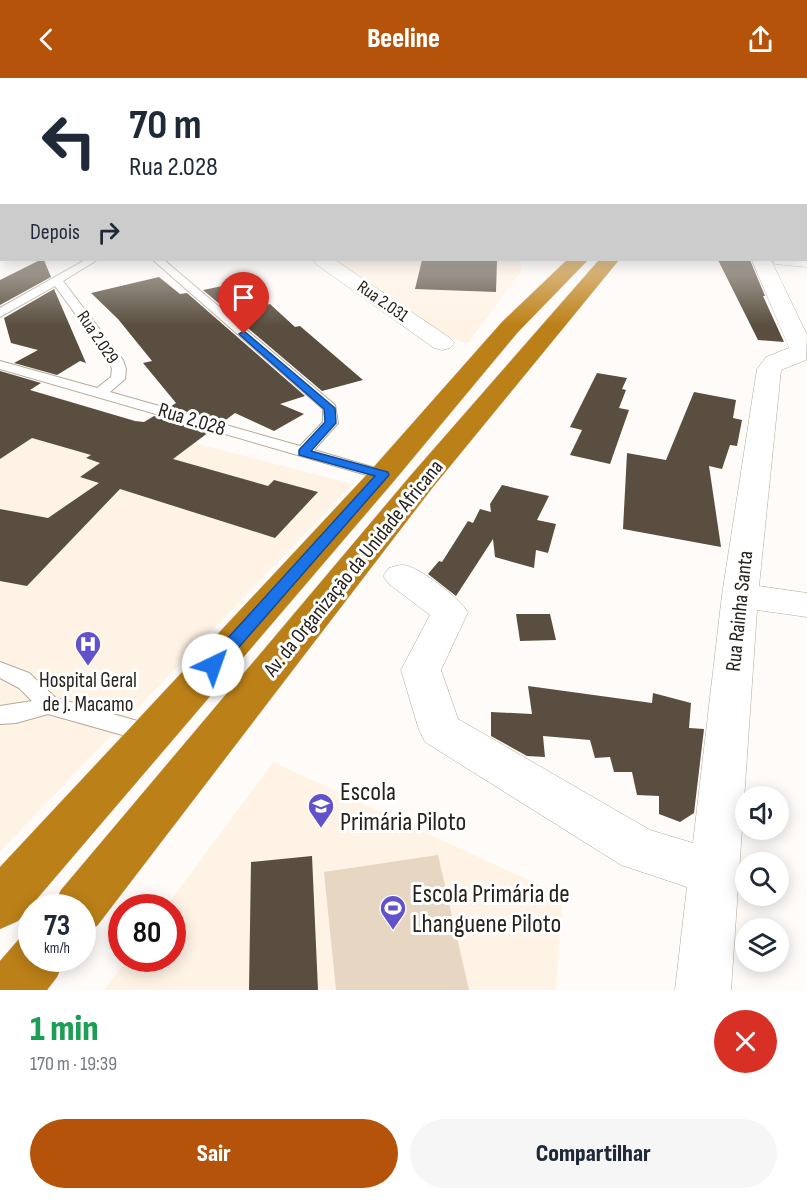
<!DOCTYPE html>
<html lang="pt">
<meta charset="utf-8">
<style>
body{margin:0;font-family:"Sofia Sans Condensed",sans-serif;background:#f6f6f7;color:#1f2937;height:100vh;display:flex;flex-direction:column;font-size:22px;white-space:nowrap}
*{box-sizing:border-box;margin:0}
p{font-size:20px;color:#747a83}
.icon{flex:none;width:33px;height:33px;fill:none;stroke:currentColor;stroke-width:2;stroke-linecap:round;stroke-linejoin:round}
.map{position:relative;height:912px;overflow:hidden}
.sheet{display:flex;flex-direction:column;background:#fff;flex:1}
.sheet>*{flex:none}
.top-card{position:absolute;left:0px;top:0px;width:807px;height:183px;box-shadow:0 3px 15px #0003;background:#fff;color:#1f2937;overflow:hidden}
.controls{position:absolute;left:735px;top:708px;display:grid;gap:12px}
.controls a{display:grid;place-items:center;width:54px;height:54px;border-radius:50%;background:#fff;box-shadow:0 3px 15px #0003;font-size:30px}
.speed{position:absolute;left:18px;top:816px;display:flex;gap:12px;font-size:30px;font-weight:700;text-align:center}
.speed>*{display:grid;place-content:center;width:78px;height:78px;border-radius:50%;background:#fff;box-shadow:0 3px 15px #0003;line-height:1}
.speed small{font-size:15px;font-weight:400}
.speed .limit{border:9px solid #d22;background:#fff;color:#111}
.pin{position:absolute;display:grid;place-items:center;width:51px;height:51px;color:#fff;margin:-62px -26px;border-radius:50% 50% 50% 0;rotate:-45deg;box-shadow:0 0 6px #0007}
.pin .icon{rotate:45deg}
.me{position:absolute;width:66px;margin:-33px;rotate:42deg;stroke-linejoin:round;filter:drop-shadow(0 0 4px #0008)}
.turn{display:flex;align-items:center;gap:21px;height:126px;padding:0 30px;font-size:27px}
.turn .icon{width:78px;height:78px;stroke-width:2.5}
.turn b{display:block;font-size:42px;line-height:51px}
.then{display:flex;align-items:center;height:57px;padding:0 30px;background:#0003;gap:12px;font-size:22px}
.round{display:grid;place-items:center;flex:none;width:63px;height:63px;border-radius:32px;background:#f6f6f7}
.head{display:flex;align-items:center;justify-content:space-between;height:102px;padding:0 30px}
h1{font-size:36px;font-weight:800;line-height:45px;color:#1e9e55}
.cta{display:flex;gap:12px;margin-top:auto;padding:12px 30px}
.cta a{flex:1;height:69px;border-radius:36px;background:#b45309;color:#fff;font-size:24px;font-weight:800;line-height:69px;text-align:center}
.cta a+a{background:#f6f6f7;color:#1f2937}
header{display:flex;justify-content:space-between;align-items:center;height:78px;padding:0 30px;background:#b45309;color:#fff;font-size:27px;font-weight:800}
.map>svg:first-child{display:block}
.built{fill:#fff3e5}
.green{fill:#e6d6c2}
.building{fill:#594e3f}
.lines{fill:none;stroke-linecap:round;stroke-linejoin:round}
.lane-casing{stroke:#b6a998;stroke-width:2}
.street-casing{stroke:#b6a998;stroke-width:1}
.highway-casing{stroke:#d8d7d6;stroke-width:1}
.lane{fill:#fff;fill-rule:evenodd}
.street{fill:#fff;fill-rule:evenodd}
.highway{fill:#bc8018;fill-rule:evenodd}
.route{fill:#1a73e8;stroke:#114b97;stroke-width:1.5}
.labels{text-anchor:middle;stroke-width:6;stroke-linejoin:round;paint-order:stroke}
.far-street-label{font-size:18px;fill:#27221c;stroke:#fff}
.street-label{font-size:21px;fill:#27221c;stroke:#fff}
.poi-label{font-size:21px;fill:#27221c;stroke:#fff}
.near-poi-label{font-size:26px;fill:#27221c;stroke:#fff;text-anchor:start}
</style>
<header><svg class="icon" aria-label="back" viewBox="0 0 24 24"><path d="M15 5l-7 7 7 7"/></svg>Beeline<svg class="icon" aria-label="share" viewBox="0 0 24 24"><path d="M12 15V3M7 8l5-5 5 5M5 13v7h14v-7"/></svg></header>
<div class="map">
<svg width="807" height="912" viewBox="0 0 807 912">
<rect width="100%" height="100%" fill="#fefbf8"/>
<path class="built" d="M 329,182 L 521,182 L 521,193 L 468,265 L 450,260 Z
M 0,315 L 353,406 L 0,773 Z
M 273,684 L 563,818 L 556,912 L 104,912 L 128,881 L 172,880 L 172,830 L 166,829 Z"/>
<path class="green" d="M 438,777 L 469,912 L 336,912 L 324,794 Z"/>
<path class="building" d="M 40,182 L 44,182 L 51,199 L 0,227 L 0,202 Z
M 422,182 L 497,182 L 496,214 L 415,211 Z
M 718,182 L 750,182 L 765,218 L 763,218 L 784,264 L 758,262 Z
M 159,199 L 180,216 L 187,215 L 305,318 L 280,326 L 304,336 L 274,353 L 235,335 L 223,344 L 170,329 L 176,325 L 143,285 L 152,283 L 118,241 L 91,215 Z
M 242,204 L 266,227 L 270,226 L 295,249 L 300,248 L 363,302 L 322,313 L 203,212 Z
M 54,211 L 86,285 L 80,283 L 57,297 L 14,285 L 38,272 L 11,265 L 4,240 Z
M 0,293 L 41,305 L 30,312 L 135,343 L 144,344 L 154,338 L 209,354 L 173,381 L 268,408 L 274,402 L 318,414 L 275,460 L 120,411 L 27,508 L 0,503 L 0,431 L 48,440 L 99,405 L 80,399 L 100,385 L 86,380 L 91,377 L 32,360 L 0,381 Z
M 597,295 L 627,300 L 622,311 L 626,312 L 619,330 L 629,332 L 610,386 L 570,377 L 582,352 L 570,349 Z
M 694,314 L 736,322 L 733,340 L 742,342 L 737,368 L 730,367 L 722,391 L 709,388 L 721,469 L 623,451 L 627,375 L 666,382 Z
M 502,407 L 549,418 L 537,442 L 556,446 L 548,475 L 536,472 L 534,490 L 495,479 L 493,461 L 456,518 L 428,496 L 439,483 L 442,484 L 468,443 L 473,445 L 480,431 L 491,434 L 490,426 Z
M 516,536 L 550,536 L 556,562 L 520,563 Z
M 528,608 L 652,625 L 653,615 L 691,625 L 689,650 L 704,651 L 694,735 L 680,744 L 659,736 L 659,718 L 637,717 L 632,694 L 614,694 L 610,679 L 595,680 L 590,662 L 543,658 L 545,679 L 527,678 L 491,658 L 491,634 L 532,636 Z
M 312,778 L 318,912 L 249,912 L 251,784 Z"/>
<g class="lines">
<g class="lane-casing">
<path id="lane" d="M 85,182 L 97,182 L 63,203 L 123,282 L 126,291 L 125,301 L 110,314 L 300,368 L 323,344 L 323,331 L 153,182 L 164,182 L 335,327 L 338,345 L 314,372 L 389,394 L 391,397 L 389,400 L 377,400 L 0,291 L 0,283 L 97,310 L 111,299 L 112,291 L 109,282 L 55,208 L 0,239 L 0,230 Z
M 0,584 L 29,595 L 56,620 L 159,649 L 163,656 L 159,663 L 151,665 L 48,636 L 16,645 L 0,646 L 0,628 L 32,623 L 19,610 L 0,600 Z"/>
</g>
<g class="street-casing">
<path id="street" d="M 806,177 L 807,189 L 775,186 L 772,182 L 806,182 Z
M 314,182 L 335,182 L 450,260 L 454,265 L 450,270 L 442,272 L 434,270 L 316,186 Z
M 752,182 L 771,182 L 807,257 L 806,282 L 781,292 L 759,508 L 807,515 L 807,539 L 757,532 L 731,912 L 675,912 L 687,809 L 621,787 L 425,664 L 419,652 L 401,592 L 430,537 L 389,506 L 383,498 L 389,490 C 393,489 398,487 403,487 C 419,488 460,521 468,534 L 441,592 L 458,641 L 650,752 L 693,765 L 722,517 L 757,291 L 766,279 L 789,270 Z"/>
</g>
<g class="highway-casing">
<path id="highway" d="M 567,182 L 588,182 L 518,254 L 394,403 L 18,843 L 0,851 L 0,789 L 372,391 L 502,244 Z
M 599,182 L 619,182 L 433,409 L 97,848 L 82,853 L 82,830 L 53,830 L 61,812 L 411,397 Z
M 32,856 L 32,880 L 65,880 L 57,899 L 47,912 L 0,912 L 0,883 L 19,861 Z"/>
</g>
<use href="#lane" class="lane"/>
<use href="#street" class="street"/>
<use href="#highway" class="highway"/>
</g>
<linearGradient id="sky" x2="0" y2="1"><stop stop-color="#95aec3"/><stop offset="0.48" stop-color="#fffdfc"/><stop offset="1" stop-color="#fffdfc" stop-opacity="0"/></linearGradient>
<rect width="807" height="248" fill="url(#sky)"/>
<path class="route" d="M 244,253 L 335,330 L 336,345 L 311,373 L 388,394 L 389,397 L 219,592 L 207,592 L 205,587 L 207,583 L 375,398 L 299,377 L 299,372 L 325,344 L 324,331 L 241,258 L 239,256 Z"/>
<defs>
<g id="hospital-pin" transform="scale(1.35)"><path d="M0 17L-7.5 6A9.5 9.5 0 1 1 7.5 6Z" fill="#6151ca" stroke="#fff"/><path d="M-5-5h3v3.5h4V-5h3V5h-3V1.5h-4V5h-3Z" fill="#fff"/></g>
<g id="school-pin" transform="scale(1.35)"><path d="M0 17L-7.5 6A9.5 9.5 0 1 1 7.5 6Z" fill="#6151ca" stroke="#fff"/><path d="M0-5L7-2L0 1L-7-2ZM-4 1L0 2.5L4 1V4Q0 6-4 4Z" fill="#fff"/></g>
<g id="stadium-pin" transform="scale(1.35)"><path d="M0 17L-7.5 6A9.5 9.5 0 1 1 7.5 6Z" fill="#6151ca" stroke="#fff"/><path d="M0-5a6.5 5 0 1 0 0 10a6.5 5 0 1 0 0-10ZM-3.5-1.8h7v3.6h-7Z" fill="#fff"/></g>
</defs>
<g fill-rule="evenodd">
<use href="#hospital-pin" x="88" y="566"/>
<use href="#school-pin" x="321" y="728"/>
<use href="#stadium-pin" x="393" y="830"/>
</g>
<g class="labels">
<g class="far-street-label">
<text transform="translate(383 223) rotate(35)" y="6">Rua 2.031</text>
<text transform="translate(98 259) rotate(56)" y="6">Rua 2.029</text>
</g>
<g class="street-label">
<text transform="translate(192 341) rotate(17)" y="7">Rua 2.028</text>
<text transform="translate(353 490) rotate(-51)" y="7">Av. da Organização da Unidade Africana</text>
<text transform="translate(739 533) rotate(-84)" y="7">Rua Rainha Santa</text>
</g>
<g class="poi-label">
<text x="88" y="609">Hospital Geral<tspan x="88" dy="24">de J. Macamo</tspan></text>
</g>
<g class="near-poi-label">
<text x="340" y="722">Escola<tspan x="340" dy="30">Primária Piloto</tspan></text>
<text x="412" y="824">Escola Primária de<tspan x="412" dy="30">Lhanguene Piloto</tspan></text>
</g>
</g>
</svg>
<div class="controls">
<a><svg class="icon" aria-label="sound" viewBox="0 0 24 24"><path d="M4 9h4l5-4v14l-5-4H4zM17 9q2 3 0 6"/></svg></a>
<a><svg class="icon" aria-label="search" viewBox="0 0 24 24"><circle cx="10" cy="10" r="6"/><path d="M15 15l6 6"/></svg></a>
<a><svg class="icon" aria-label="layers" viewBox="0 0 24 24"><path d="M12 4l9 5-9 5-9-5zM3 14l9 5 9-5"/></svg></a>
</div>
<div class="speed"><div>73<small>km/h</small></div><div class="limit">80</div></div>
<div class="pin" style="left:244px;top:256px;background:#d93025"><svg class="icon" aria-label="arrive" viewBox="0 0 24 24"><path d="M6 21V4h12l-3 4 3 4H6"/></svg></div>
<svg class="me" style="left:213px;top:587px" viewBox="-20 -20 40 40"><circle r="19" fill="#fff"/><path d="M0-13L10 11 0 6-10 11z" fill="#1a73e8"/></svg>
<div class="top-card">
<div class="turn"><svg class="icon" aria-label="left" viewBox="0 0 24 24"><path d="M17 20v-9H6M10 6l-5 5 5 5"/></svg><div><b>70 m</b>Rua 2.028</div></div>
<div class="then">Depois<svg class="icon" aria-label="right" viewBox="0 0 24 24"><path d="M7 20v-9h11M14 6l5 5-5 5"/></svg></div>
</div>
</div>
<section class="sheet">
<div class="head"><div><h1>1 min</h1><p>170 m · 19:39</p></div><a class="round" style="background:#d93025;color:#fff"><svg class="icon" aria-label="close" viewBox="0 0 24 24"><path d="M6 6l12 12M18 6L6 18"/></svg></a></div>
<div class="cta"><a>Sair</a><a>Compartilhar</a></div>
</section>
